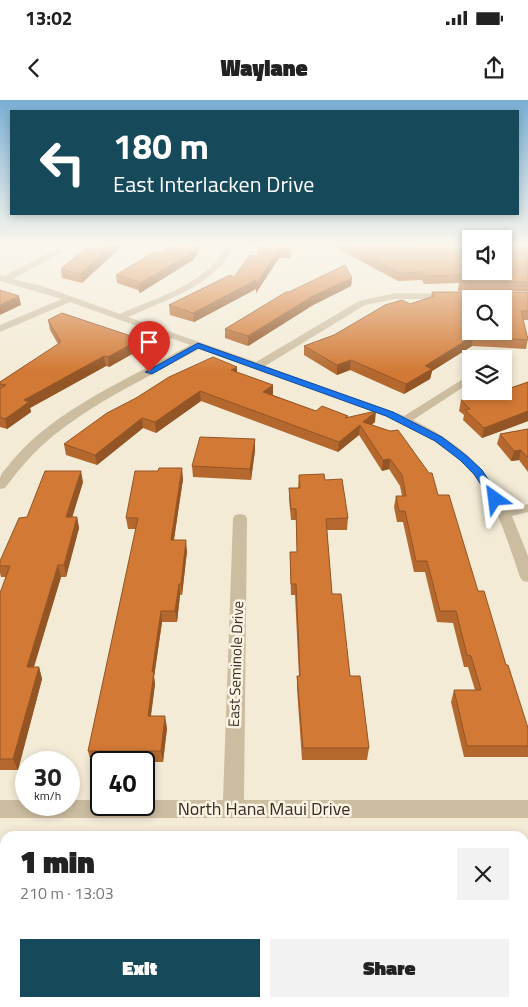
<!DOCTYPE html>
<meta charset="utf-8">
<style>
body{margin:0;font-family:"Titillium Web",sans-serif;background:#f2f2f2;color:#222;height:100vh;display:flex;flex-direction:column;font-size:19px;white-space:nowrap}
*{box-sizing:border-box;margin:0}
p{font-size:16px;color:#767676}
.icon{flex:none;width:28px;height:28px;fill:none;stroke:currentColor;stroke-width:2;stroke-linecap:round;stroke-linejoin:round}
.map{position:relative;flex:1;overflow:hidden}
.sheet{position:absolute;left:0px;top:731px;width:529px;height:176px;display:flex;flex-direction:column;background:#fff;border-radius:15px 15px 0 0;box-shadow:0 2px 8px #0003}
.sheet>*{flex:none}
.hud{position:absolute;left:10px;top:10px;width:509px;height:105px;border-radius:0px;box-shadow:0 2px 8px #0003;background:#164a5b;color:#fff;overflow:hidden}
.controls{position:absolute;left:462px;top:130px;display:grid;gap:10px}
.controls a{display:grid;place-items:center;width:50px;height:50px;border-radius:0px;background:#fff;box-shadow:0 2px 8px #0003;font-size:25px}
.speed{position:absolute;left:15px;top:651px;display:flex;gap:10px;font-size:25px;font-weight:700;text-align:center}
.speed>*{display:grid;place-content:center;width:65px;height:65px;border-radius:50%;background:#fff;box-shadow:0 2px 8px #0003;line-height:1}
.speed small{font-size:12px;font-weight:400}
.speed .limit{border:2px solid #111;border-radius:8px;background:#fff;color:#111}
.pin{position:absolute;display:grid;place-items:center;width:42px;height:42px;color:#fff;margin:-51px -21px;border-radius:50% 50% 50% 0;rotate:-45deg;box-shadow:0 0 5px #0007}
.pin .icon{rotate:45deg}
.me{position:absolute;width:55px;margin:-28px;rotate:329deg;stroke-linejoin:round;filter:drop-shadow(0 0 4px #0008)}
.turn{display:flex;align-items:center;gap:18px;height:105px;padding:0 20px;font-size:22px}
.turn .icon{width:65px;height:65px;stroke-width:2.5}
.turn b{display:block;font-size:35px;line-height:42px}
.round{display:grid;place-items:center;flex:none;width:52px;height:52px;border-radius:0px;background:#f2f2f2}
.head{display:flex;align-items:center;justify-content:space-between;height:85px;padding:0 20px}
h1{font-size:30px;font-weight:800;line-height:38px}
.cta{display:flex;gap:10px;margin-top:auto;padding:10px 20px}
.cta a{flex:1;height:58px;border-radius:0px;background:#164a5b;color:#fff;font-size:20px;font-weight:800;line-height:58px;text-align:center}
.cta a+a{background:#f2f2f2;color:#222}
.status{display:flex;justify-content:space-between;align-items:center;height:35px;padding:0 25px;background:#fff;direction:ltr}
.status svg{height:14px;fill:currentColor}
header{display:flex;justify-content:space-between;align-items:center;height:65px;padding:0 20px;background:#fff;font-size:22px;font-weight:800}
.map>svg:first-child{display:block}
.lines{fill:none;stroke-linecap:round;stroke-linejoin:round}
.minor{fill:#ccbda1;fill-rule:evenodd}
.wall{fill:#b5682e}
.shaded-wall{fill:#935525}
.building{fill:#d27935;stroke:#935525;fill-rule:evenodd}
.route{fill:#1a73e8;stroke:#114b97}
.labels{text-anchor:middle;stroke-width:5;stroke-linejoin:round;paint-order:stroke}
.street-label{font-size:15px;fill:#362d25;stroke:#fbf4e3}
.near-street-label{font-size:18px;fill:#362d25;stroke:#fbf4e3}
</style>
<div class="status"><b>13:02</b><svg viewBox="0 0 49 12"><path d="M0 12V9h3v3zM5 12V6h3v6zM10 12V3h3v9zM15 12V0h3v12zM26 1h20v11H26zM47 4h2v5h-2z"/></svg></div>
<header><svg class="icon" aria-label="back" viewBox="0 0 24 24"><path d="M15 5l-7 7 7 7"/></svg>Waylane<svg class="icon" aria-label="share" viewBox="0 0 24 24"><path d="M12 15V3M7 8l5-5 5 5M5 13v7h14v-7"/></svg></header>
<div class="map">
<svg width="528" height="907" viewBox="0 0 528 907">
<rect width="100%" height="100%" fill="#f3ebd6"/>
<g class="lines">
<path class="minor" d="M 65,145 L 75,145 L 13,179 L 42,186 L 120,214 C 157,197 208,184 227,145 L 235,145 C 215,186 167,199 128,217 L 256,262 L 359,201 L 395,193 L 455,194 L 455,198 L 452,199 L 395,199 L 365,205 L 265,266 L 404,316 L 471,274 L 471,282 L 413,320 C 457,342 485,365 508,409 L 528,404 L 528,412 L 512,416 L 528,456 L 528,482 L 523,481 L 520,477 C 508,443 498,406 475,377 C 437,329 371,311 317,291 C 277,277 238,263 199,249 C 147,278 91,303 46,342 C 30,356 17,372 5,388 L 0,389 C 0,386 0,381 0,378 C 1,372 8,367 11,362 C 56,308 129,279 190,245 L 70,202 L 0,232 L 0,225 L 62,199 L 0,181 L 0,175 L 4,176 Z
M 240,414 L 245,415 L 247,418 L 244,700 L 528,700 L 528,718 L 0,718 L 0,700 L 26,700 L 26,705 L 69,705 L 69,700 L 101,700 L 101,705 L 144,705 L 144,700 L 223,700 L 233,418 L 235,415 Z"/>
</g>
<path class="wall" d="M 89,145 L 123,145 L 82,183 L 62,178 L 61,169 Z
M 169,145 L 200,145 L 197,155 L 193,160 L 140,193 L 138,190 L 117,183 L 116,175 L 161,154 Z
M 291,145 L 291,158 L 279,158 L 256,193 L 256,189 L 194,222 L 170,215 L 169,205 L 234,177 L 258,156 Z
M 331,145 L 408,146 L 409,145 L 528,145 L 528,191 L 458,191 L 459,183 L 424,184 L 422,180 L 398,181 Z
M 352,178 L 351,186 L 313,205 L 248,246 L 225,238 L 225,229 L 289,192 Z
M 432,192 L 528,192 L 528,220 L 523,220 L 528,238 L 526,249 L 472,246 L 432,271 L 430,279 L 404,294 L 350,270 L 337,275 L 304,255 L 304,246 L 334,235 L 410,204 L 431,197 Z
M 48,220 L 140,239 L 141,249 L 109,267 L 106,266 L 30,308 L 31,312 L 7,329 L 0,327 L 0,282 L 58,244 L 50,230 Z
M 237,267 L 237,272 L 273,295 L 316,311 L 375,322 L 372,324 L 438,395 L 478,491 L 528,628 L 528,657 L 464,657 L 451,602 L 454,590 L 475,590 L 468,567 L 464,567 L 453,523 L 437,522 L 425,472 L 414,472 L 403,422 L 397,422 L 394,407 L 396,396 L 402,396 L 400,386 L 389,369 L 382,371 L 359,335 L 338,352 L 201,301 L 156,333 L 143,328 L 97,365 L 66,355 L 64,344 Z
M 528,282 L 528,321 L 482,338 L 463,320 L 464,315 L 459,311 L 461,300 L 464,300 L 465,293 L 499,292 Z
M 528,329 L 528,372 L 519,360 L 511,361 L 497,344 L 500,334 Z
M 255,339 L 255,350 L 251,380 L 193,377 L 192,366 Z
M 299,375 L 325,380 L 348,418 L 347,430 L 327,430 L 332,494 L 350,576 L 369,648 L 367,660 L 302,660 L 297,588 L 297,576 L 299,576 L 295,495 L 291,495 L 290,463 L 290,452 L 297,452 L 296,420 L 291,420 L 289,399 L 289,388 L 298,388 Z
M 183,379 L 174,440 L 187,451 L 182,495 L 180,495 L 177,522 L 162,522 L 154,577 L 155,584 L 151,616 L 167,628 L 163,662 L 91,662 L 88,651 L 136,429 L 128,429 L 126,418 Z
M 83,382 L 72,417 L 77,417 L 79,428 L 66,477 L 61,477 L 34,567 L 39,567 L 42,579 L 18,670 L 0,670 L 0,493 L 6,477 L 1,477 L 0,473 L 0,461 L 27,417 Z
M 528,777 L 528,874 L 524,868 L 524,779 Z
M 0,802 L 5,802 L 5,871 L 0,871 Z"/>
<path class="shaded-wall" d="M 113,145 L 123,145 L 82,183 L 80,174 Z
M 197,145 L 200,145 L 197,155 L 193,160 L 140,193 L 139,184 Z
M 279,150 L 279,158 L 256,193 L 256,189 L 194,222 L 193,213 Z
M 352,178 L 351,186 L 313,205 L 248,246 L 248,236 L 313,196 Z
M 19,196 L 21,205 L 0,215 L 0,205 Z
M 473,236 L 472,246 L 432,271 L 430,279 L 404,294 L 406,284 L 425,266 Z
M 140,239 L 141,249 L 109,267 L 108,257 Z
M 104,256 L 106,266 L 30,308 L 31,312 L 7,329 L 5,319 L 24,300 Z
M 351,260 L 350,270 L 337,275 L 337,265 Z
M 237,267 L 237,277 L 231,270 Z
M 273,285 L 273,295 L 263,302 L 263,292 Z
M 200,291 L 201,301 L 156,333 L 155,322 Z
M 376,311 L 375,322 L 364,331 L 363,322 Z
M 528,311 L 528,321 L 482,338 L 484,328 Z
M 142,318 L 143,328 L 97,365 L 95,355 Z
M 360,325 L 359,335 L 338,352 L 339,342 Z
M 255,339 L 255,350 L 251,380 L 250,369 Z
M 521,350 L 519,360 L 511,361 L 514,351 Z
M 390,359 L 389,369 L 382,371 L 383,360 Z
M 182,368 L 183,379 L 172,451 L 171,440 Z
M 81,371 L 83,382 L 69,428 L 66,417 Z
M 77,417 L 79,428 L 66,477 L 64,465 Z
M 186,440 L 187,451 L 182,495 L 181,484 Z
M 58,465 L 61,477 L 30,579 L 27,567 Z
M 179,484 L 180,495 L 177,522 L 175,511 Z
M 161,511 L 162,522 L 154,577 L 155,584 L 149,628 L 148,616 L 152,572 Z
M 39,567 L 42,579 L 18,670 L 13,659 Z
M 165,616 L 167,628 L 163,662 L 161,651 Z
M 0,780 L 3,786 L 0,798 Z"/>
<path class="building" d="M 89,145 L 113,145 L 80,174 L 61,169 Z
M 169,145 L 197,145 L 193,152 L 139,184 L 137,181 L 116,175 L 154,152 L 161,154 Z
M 258,145 L 291,145 L 291,150 L 279,150 L 256,184 L 256,180 L 193,213 L 169,205 L 230,175 L 234,177 L 250,155 L 258,156 Z
M 347,145 L 409,146 L 409,145 L 471,145 L 471,171 L 504,171 L 504,145 L 528,145 L 528,182 L 459,182 L 482,176 L 481,174 L 425,176 L 423,172 L 399,173 Z
M 345,165 L 352,178 L 313,196 L 248,236 L 225,229 L 286,192 L 289,192 Z
M 0,190 L 19,196 L 0,205 Z
M 432,192 L 528,192 L 528,211 L 521,211 L 528,240 L 473,236 L 425,266 L 432,269 L 406,284 L 351,260 L 337,265 L 304,246 L 334,235 L 385,205 L 402,200 L 410,204 L 434,196 ZM 471,199 L 504,199 L 504,231 L 471,231 Z
M 62,213 L 140,239 L 108,257 L 104,256 L 24,300 L 29,302 L 5,319 L 0,317 L 0,289 L 6,285 L 0,284 L 0,282 L 61,242 L 48,220 Z
M 213,257 L 237,267 L 231,270 L 273,285 L 263,292 L 316,311 L 322,306 L 348,316 L 345,318 L 376,311 L 363,322 L 390,331 L 398,330 L 429,373 L 432,373 L 438,395 L 449,395 L 478,491 L 484,491 L 506,565 L 508,565 L 528,628 L 528,646 L 467,646 L 454,590 L 481,590 L 471,556 L 467,555 L 456,511 L 440,511 L 427,461 L 416,461 L 405,411 L 399,411 L 396,396 L 406,396 L 402,375 L 390,359 L 383,360 L 360,325 L 339,342 L 200,291 L 155,322 L 142,318 L 95,355 L 64,344 L 107,313 L 136,298 L 169,277 Z
M 528,282 L 528,311 L 484,328 L 465,310 L 470,309 L 461,300 L 471,298 L 465,293 L 476,291 L 498,291 L 499,292 Z
M 528,329 L 528,358 L 521,350 L 514,351 L 500,334 Z
M 200,337 L 255,339 L 250,369 L 192,366 Z
M 159,368 L 182,368 L 171,440 L 186,440 L 181,484 L 179,484 L 175,511 L 161,511 L 152,572 L 154,572 L 148,616 L 165,616 L 161,651 L 88,651 L 138,418 L 126,418 L 135,371 L 158,371 Z
M 45,371 L 81,371 L 66,417 L 77,417 L 64,465 L 58,465 L 27,567 L 39,567 L 13,659 L 0,659 L 0,493 L 10,466 L 0,466 L 0,461 L 19,418 L 27,417 Z
M 324,374 L 325,380 L 342,379 L 348,418 L 326,419 L 332,494 L 341,494 L 350,576 L 360,576 L 369,648 L 303,648 L 297,576 L 300,576 L 296,484 L 291,484 L 290,452 L 297,452 L 296,409 L 291,409 L 289,388 L 300,388 L 299,375 Z
M 528,777 L 528,856 L 524,849 L 524,779 Z
M 0,802 L 5,802 L 5,861 L 0,861 Z"/>
<linearGradient id="sky" x2="0" y2="1"><stop stop-color="#79aed3"/><stop offset="0.53" stop-color="#faf6ed"/><stop offset="1" stop-color="#faf6ed" stop-opacity="0"/></linearGradient>
<rect width="528" height="272" fill="url(#sky)"/>
<path class="route" d="M 198,243 L 393,312 L 442,337 L 467,356 L 482,370 L 501,399 L 499,402 L 492,402 L 474,374 L 460,360 L 435,341 L 386,316 L 198,248 L 152,274 L 145,272 Z"/>
<g class="labels">
<g class="street-label">
<text transform="translate(236 564) rotate(-88)" y="5">East Seminole Drive</text>
</g>
<g class="near-street-label">
<text x="264" y="715">North Hana Maui Drive</text>
</g>
</g>
</svg>
<div class="controls">
<a><svg class="icon" aria-label="sound" viewBox="0 0 24 24"><path d="M4 9h4l5-4v14l-5-4H4zM17 9q2 3 0 6"/></svg></a>
<a><svg class="icon" aria-label="search" viewBox="0 0 24 24"><circle cx="10" cy="10" r="6"/><path d="M15 15l6 6"/></svg></a>
<a><svg class="icon" aria-label="layers" viewBox="0 0 24 24"><path d="M12 4l9 5-9 5-9-5zM3 14l9 5 9-5"/></svg></a>
</div>
<div class="speed"><div>30<small>km/h</small></div><div class="limit">40</div></div>
<div class="pin" style="left:149px;top:272px;background:#d93025"><svg class="icon" aria-label="arrive" viewBox="0 0 24 24"><path d="M6 21V4h12l-3 4 3 4H6"/></svg></div>
<svg class="me" style="left:495px;top:399px" viewBox="-20 -20 40 40"><path d="M0-17L14 15 0 8-14 15z" fill="#1a73e8" stroke="#fff" stroke-width="4"/></svg>
<div class="hud">
<div class="turn"><svg class="icon" aria-label="left" viewBox="0 0 24 24"><path d="M17 20v-9H6M10 6l-5 5 5 5"/></svg><div><b>180 m</b>East Interlacken Drive</div></div>
</div>
<section class="sheet">
<div class="head"><div><h1>1 min</h1><p>210 m · 13:03</p></div><a class="round"><svg class="icon" aria-label="close" viewBox="0 0 24 24"><path d="M6 6l12 12M18 6L6 18"/></svg></a></div>
<div class="cta"><a>Exit</a><a>Share</a></div>
</section>
</div>
